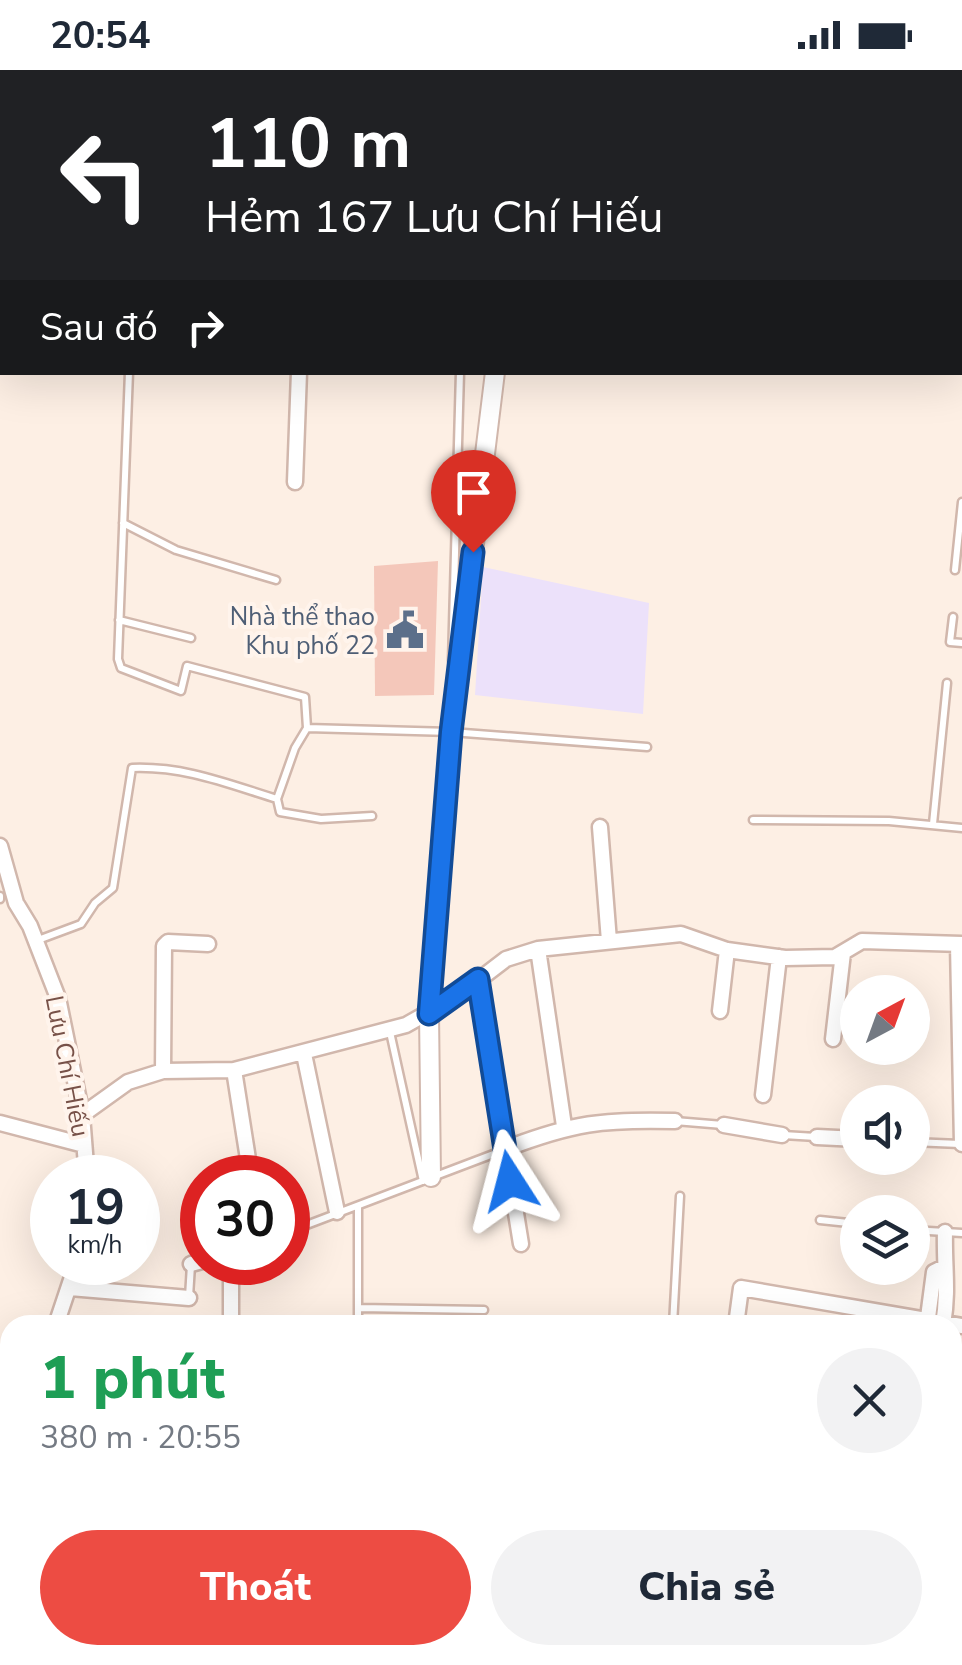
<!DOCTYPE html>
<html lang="vi">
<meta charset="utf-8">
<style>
body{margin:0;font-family:"Nunito Sans",sans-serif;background:#f2f2f3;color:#1f2937;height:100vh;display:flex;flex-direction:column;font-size:38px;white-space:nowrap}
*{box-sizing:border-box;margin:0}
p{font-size:32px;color:#747a83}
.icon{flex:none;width:55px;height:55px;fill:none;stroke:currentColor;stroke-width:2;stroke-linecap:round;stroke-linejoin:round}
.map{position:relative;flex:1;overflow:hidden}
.sheet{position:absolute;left:0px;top:1245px;width:962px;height:350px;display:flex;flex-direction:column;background:#fff;border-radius:30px 30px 0 0;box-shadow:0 10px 40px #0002}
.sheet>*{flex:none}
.top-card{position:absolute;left:0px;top:0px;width:962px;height:305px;box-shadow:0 10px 40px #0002;background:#202124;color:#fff;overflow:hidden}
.needle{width:65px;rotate:41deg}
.tools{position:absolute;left:840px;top:905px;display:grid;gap:20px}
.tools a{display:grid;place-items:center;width:90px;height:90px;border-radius:50%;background:#fff;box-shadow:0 10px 40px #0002;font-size:50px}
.speed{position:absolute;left:30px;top:1085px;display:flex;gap:20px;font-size:50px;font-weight:700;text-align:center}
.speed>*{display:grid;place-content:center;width:130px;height:130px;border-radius:50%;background:#fff;box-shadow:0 10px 40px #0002;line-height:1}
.speed small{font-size:25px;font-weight:400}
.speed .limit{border:15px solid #d22;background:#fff;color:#111}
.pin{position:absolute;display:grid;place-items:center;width:85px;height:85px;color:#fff;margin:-102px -42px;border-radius:50% 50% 50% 0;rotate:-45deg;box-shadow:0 0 10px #0007}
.pin .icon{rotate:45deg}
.me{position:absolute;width:110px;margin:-55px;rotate:351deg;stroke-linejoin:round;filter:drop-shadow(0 0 8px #0008)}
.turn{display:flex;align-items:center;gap:35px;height:210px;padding:0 40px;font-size:45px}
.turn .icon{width:130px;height:130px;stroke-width:2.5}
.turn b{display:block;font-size:70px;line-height:85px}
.then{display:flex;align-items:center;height:95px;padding:0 40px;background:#0003;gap:20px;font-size:38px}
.round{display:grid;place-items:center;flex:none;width:105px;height:105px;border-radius:52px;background:#f2f2f3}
.headline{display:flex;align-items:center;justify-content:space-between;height:170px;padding:0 40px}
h1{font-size:60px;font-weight:800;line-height:75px;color:#1e9e55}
.button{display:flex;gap:20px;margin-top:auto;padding:20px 40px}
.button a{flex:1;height:115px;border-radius:60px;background:#ed4c43;color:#fff;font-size:40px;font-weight:800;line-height:115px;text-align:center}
.button a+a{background:#f2f2f3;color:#1f2937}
.status{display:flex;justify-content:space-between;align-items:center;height:70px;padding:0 50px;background:#fff;direction:ltr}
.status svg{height:28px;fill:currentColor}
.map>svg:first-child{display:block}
.education{fill:#ece1fa}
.building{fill:#f4c7ba}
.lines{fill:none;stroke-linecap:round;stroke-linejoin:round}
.service-casing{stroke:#d1b7ac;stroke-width:11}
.minor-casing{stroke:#d1b7ac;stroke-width:19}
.tertiary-casing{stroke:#d1b7ac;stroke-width:22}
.service{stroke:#fff;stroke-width:6}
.minor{stroke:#fff;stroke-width:14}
.tertiary{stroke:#fff;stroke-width:18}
.route-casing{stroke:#114b97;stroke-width:25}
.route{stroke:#1a73e8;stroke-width:18}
.labels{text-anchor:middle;stroke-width:8;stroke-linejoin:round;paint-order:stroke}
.service-label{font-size:25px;fill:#4e5e75;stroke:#fff4ec;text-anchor:end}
.street-label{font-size:25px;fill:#775148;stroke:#fff4ec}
</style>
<div class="status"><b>20:54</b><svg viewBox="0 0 49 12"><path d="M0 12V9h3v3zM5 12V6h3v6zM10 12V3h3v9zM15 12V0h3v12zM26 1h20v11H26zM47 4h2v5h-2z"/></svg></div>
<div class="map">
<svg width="962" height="1595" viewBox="0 0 962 1595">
<rect width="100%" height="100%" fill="#fdefe4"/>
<path class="education" d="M 483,497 L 649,533 L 643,644 L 475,625 Z"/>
<path class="building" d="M 438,491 L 434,625 L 375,626 L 374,496 Z"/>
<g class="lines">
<g class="service-casing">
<path id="service" d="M 129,302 L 118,589 L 121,598 L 181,621 L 187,596 L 305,627 L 307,658 L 295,678 L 277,729
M 123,453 L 176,480 L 276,510
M 955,500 L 962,432
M 953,547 L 950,572 L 962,573
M 119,550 L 191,568
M 452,591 L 460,302
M 307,658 L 451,662 L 647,677
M 753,750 L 889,751 L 962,758
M 933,754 L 947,613
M 0,829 L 0,826
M 38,870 L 81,854 L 95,833 L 113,818 L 132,698 C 185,696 228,714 277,729 L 280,742 L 321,749 L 372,746
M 390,962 L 423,1111
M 675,1051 L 723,1055
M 783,1065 L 816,1067
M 912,1072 L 960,1074
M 820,1150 L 858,1154
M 912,1160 L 962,1163
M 288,1162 L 504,1080
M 189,1227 L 191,1195
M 358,1238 L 484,1240
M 358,1255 L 358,1137
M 673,1255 L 680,1126
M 290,1595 L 293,1585
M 514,1595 L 516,1585"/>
</g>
<g class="minor-casing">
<path id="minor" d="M 605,0 L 626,2
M 139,2 L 139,0
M 470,2 L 470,0
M 930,2 L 932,0
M 960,61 L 962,61
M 0,79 L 2,79
M 960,153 L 962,154
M 295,412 L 299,302
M 600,757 L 609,871
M 0,776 L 16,833 L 30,856 L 58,928 L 82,1045 L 87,1108
M 958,874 L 962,1074
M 538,879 L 564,1056
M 478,909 L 521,1174
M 720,941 L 727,880
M 833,969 L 843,883
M 304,984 L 337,1142
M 234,1000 L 251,1108
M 163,1001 L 164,876 L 168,872 L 208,874
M 763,1025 L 779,887
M 82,1045 L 128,1012 L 163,1001 L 234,1000 L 406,955 L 459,925 L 506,889 L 538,879 L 681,864 L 727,880 L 785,888 L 835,887 L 862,871 L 962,874
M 0,1053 L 84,1075
M 724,1055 L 782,1065
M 817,1067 L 858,1069
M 505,1079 C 573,1053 603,1049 675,1051
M 196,1128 L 202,1119
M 191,1194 L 202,1191
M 70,1218 L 189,1228
M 56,1255 L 77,1192
M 231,1255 L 231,1192
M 736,1255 L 741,1218 L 962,1256
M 927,1255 L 934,1202 L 944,1197
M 943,1255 C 949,1219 944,1197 945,1162
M 952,1354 L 962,1355
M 952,1453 L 962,1454
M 952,1578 L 962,1580
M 54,1595 L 57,1585
M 125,1595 L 128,1585
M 200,1595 L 202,1585
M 682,1595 L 684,1585
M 871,1595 L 873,1585"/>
</g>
<g class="tertiary-casing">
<path id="tertiary" d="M 537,2 L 538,0
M 0,229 L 2,229
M 960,243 L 962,244
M 431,1107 L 429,944 L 451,662 L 495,302"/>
</g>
<use href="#service" class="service"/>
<use href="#minor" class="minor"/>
<use href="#tertiary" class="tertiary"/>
</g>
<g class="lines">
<g class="route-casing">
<path id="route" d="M 473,482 L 451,662 L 429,944 L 478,909 L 510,1111"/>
</g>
<use href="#route" class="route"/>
</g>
<defs>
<g id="civic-bare" transform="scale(3)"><path d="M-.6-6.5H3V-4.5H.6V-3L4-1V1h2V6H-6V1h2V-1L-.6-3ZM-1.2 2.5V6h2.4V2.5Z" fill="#5c6f8a" stroke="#fff4ec" stroke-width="2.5" paint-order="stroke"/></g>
</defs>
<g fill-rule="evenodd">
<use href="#civic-bare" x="405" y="560"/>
</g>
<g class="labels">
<g class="service-label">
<text x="375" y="555">Nhà thể thao<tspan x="375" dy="29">Khu phố 22</tspan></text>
</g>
<g class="street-label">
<text transform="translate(68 996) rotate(79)" y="9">Lưu Chí Hiếu</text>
</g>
</g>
</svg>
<div class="tools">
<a><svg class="needle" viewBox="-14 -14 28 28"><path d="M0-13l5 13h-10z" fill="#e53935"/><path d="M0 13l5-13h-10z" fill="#747a83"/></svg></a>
<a><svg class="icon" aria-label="sound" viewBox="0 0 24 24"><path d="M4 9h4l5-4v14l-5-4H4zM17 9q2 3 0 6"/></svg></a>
<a><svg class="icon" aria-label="layers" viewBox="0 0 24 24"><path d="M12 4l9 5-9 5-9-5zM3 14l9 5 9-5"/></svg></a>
</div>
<div class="speed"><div>19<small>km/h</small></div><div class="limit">30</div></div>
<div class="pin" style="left:473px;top:482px;background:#d93025"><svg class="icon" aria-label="arrive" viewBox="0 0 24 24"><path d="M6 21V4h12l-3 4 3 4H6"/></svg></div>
<svg class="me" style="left:510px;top:1111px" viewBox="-20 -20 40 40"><path d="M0-17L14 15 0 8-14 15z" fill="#1a73e8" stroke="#fff" stroke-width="4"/></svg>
<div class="top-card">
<div class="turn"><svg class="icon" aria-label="left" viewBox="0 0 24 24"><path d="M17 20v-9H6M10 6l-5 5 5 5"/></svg><div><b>110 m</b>Hẻm 167 Lưu Chí Hiếu</div></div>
<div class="then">Sau đó<svg class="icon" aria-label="right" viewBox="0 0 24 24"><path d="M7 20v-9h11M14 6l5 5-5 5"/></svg></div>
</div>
<section class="sheet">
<div class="headline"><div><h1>1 phút</h1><p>380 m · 20:55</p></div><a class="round"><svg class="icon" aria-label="close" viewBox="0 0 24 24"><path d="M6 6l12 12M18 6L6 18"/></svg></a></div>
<div class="button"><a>Thoát</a><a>Chia sẻ</a></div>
</section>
</div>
